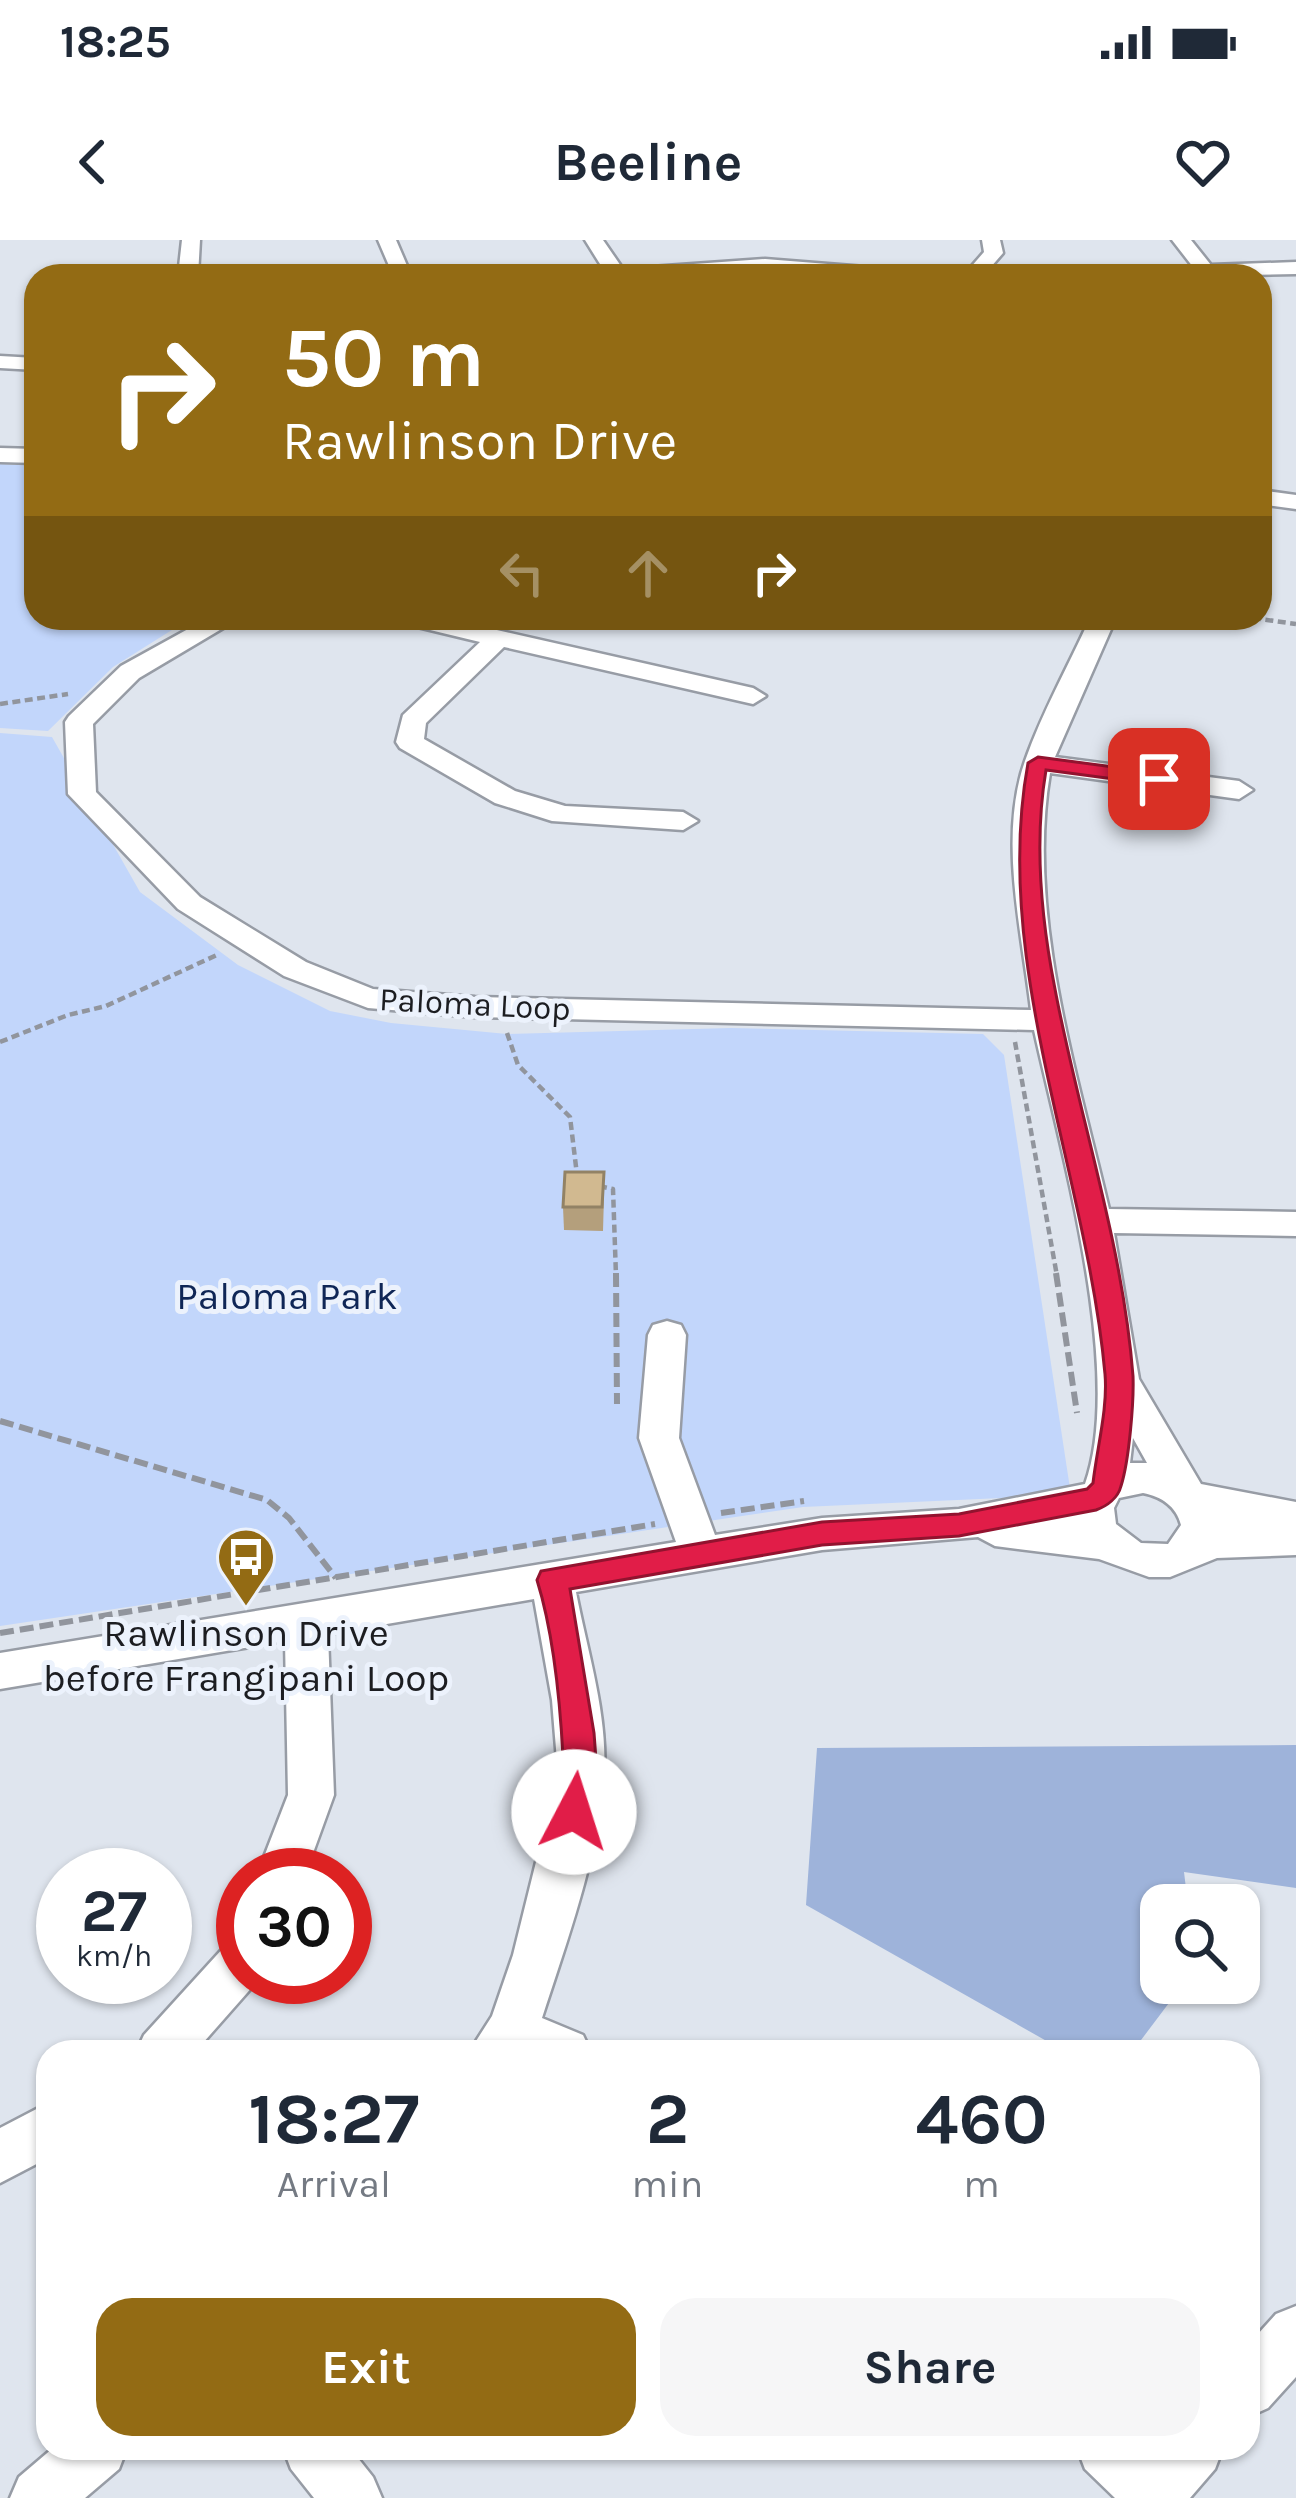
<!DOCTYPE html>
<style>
body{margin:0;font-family:Karla,sans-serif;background:#f6f6f7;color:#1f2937;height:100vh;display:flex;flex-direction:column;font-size:45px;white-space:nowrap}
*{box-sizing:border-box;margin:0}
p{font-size:39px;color:#747a83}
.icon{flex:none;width:66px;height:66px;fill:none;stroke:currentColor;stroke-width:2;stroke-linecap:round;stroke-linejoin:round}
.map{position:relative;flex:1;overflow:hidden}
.sheet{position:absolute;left:36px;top:1800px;width:1224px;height:420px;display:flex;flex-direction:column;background:#fff;border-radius:36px;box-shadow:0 3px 9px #0004}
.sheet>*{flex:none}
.guide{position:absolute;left:24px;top:24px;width:1248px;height:366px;border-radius:36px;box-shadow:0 3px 9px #0004;background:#936b14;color:#fff;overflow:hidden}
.buttons{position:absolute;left:1140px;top:1644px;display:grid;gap:24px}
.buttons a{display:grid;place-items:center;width:120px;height:120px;border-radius:24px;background:#fff;box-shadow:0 3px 9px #0004;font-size:60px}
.speed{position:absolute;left:36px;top:1608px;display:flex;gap:24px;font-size:60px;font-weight:700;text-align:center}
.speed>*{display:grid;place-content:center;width:156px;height:156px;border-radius:50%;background:#fff;box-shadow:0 3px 9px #0004;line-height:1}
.speed small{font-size:30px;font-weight:400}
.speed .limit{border:18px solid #d22;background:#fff;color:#111}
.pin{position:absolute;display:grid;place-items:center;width:102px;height:102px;color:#fff;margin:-51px;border-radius:24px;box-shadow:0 6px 18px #0006}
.me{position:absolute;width:132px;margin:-66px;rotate:5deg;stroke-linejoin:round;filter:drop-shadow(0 0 9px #0008)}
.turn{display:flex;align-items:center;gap:42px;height:252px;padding:0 60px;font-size:54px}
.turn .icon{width:156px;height:156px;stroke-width:2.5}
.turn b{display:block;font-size:84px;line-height:102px}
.lanes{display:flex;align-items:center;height:114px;padding:0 60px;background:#0003;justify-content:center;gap:60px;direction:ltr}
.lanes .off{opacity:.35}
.eta{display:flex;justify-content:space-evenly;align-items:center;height:204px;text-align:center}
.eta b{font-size:72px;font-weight:700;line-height:84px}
.cta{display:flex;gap:24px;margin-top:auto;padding:24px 60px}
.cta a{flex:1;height:138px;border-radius:36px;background:#936b14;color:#fff;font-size:48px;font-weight:700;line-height:138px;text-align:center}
.cta a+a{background:#f6f6f7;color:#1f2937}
.status{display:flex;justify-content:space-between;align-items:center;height:84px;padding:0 60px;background:#fff;direction:ltr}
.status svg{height:33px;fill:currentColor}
header{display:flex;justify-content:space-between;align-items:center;height:156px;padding:0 60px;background:#fff;font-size:54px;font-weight:700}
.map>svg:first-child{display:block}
.green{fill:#c2d6fb}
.water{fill:#9eb3da}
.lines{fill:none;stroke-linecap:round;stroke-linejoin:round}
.minor-casing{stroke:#979ca5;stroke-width:5}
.path-far1{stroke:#91959d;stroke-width:4.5;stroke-dasharray:8 4.5;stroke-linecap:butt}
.path{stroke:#91959d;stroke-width:6;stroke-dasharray:14 6;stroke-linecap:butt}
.minor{fill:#fff;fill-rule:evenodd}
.wall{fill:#b49f7c}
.building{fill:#d1b990;stroke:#928265;stroke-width:3}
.route{fill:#e11d48;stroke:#92132f;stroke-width:3}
.labels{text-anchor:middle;stroke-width:10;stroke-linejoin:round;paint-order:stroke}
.far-street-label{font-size:33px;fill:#1c1d21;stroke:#ecf2fc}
.park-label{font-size:39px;fill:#0f2656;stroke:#ecf2fc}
.poi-label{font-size:39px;fill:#1c1d21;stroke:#ecf2fc}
</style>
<div class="status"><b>18:25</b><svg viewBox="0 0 49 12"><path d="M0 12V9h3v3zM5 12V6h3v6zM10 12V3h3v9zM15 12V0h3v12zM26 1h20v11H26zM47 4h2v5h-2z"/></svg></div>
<header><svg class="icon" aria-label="back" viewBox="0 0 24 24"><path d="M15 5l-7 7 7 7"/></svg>Beeline<svg class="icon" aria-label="heart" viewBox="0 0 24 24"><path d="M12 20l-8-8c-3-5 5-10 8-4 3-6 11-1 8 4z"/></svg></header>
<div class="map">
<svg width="1296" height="2258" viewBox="0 0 1296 2258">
<rect width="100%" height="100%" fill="#dfe5ee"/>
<path class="green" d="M 0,224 L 36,226 L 36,378 L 191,378 L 113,427 L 48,491 L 0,488 Z
M 0,493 L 52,497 L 140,652 L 238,725 L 330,771 L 391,783 L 507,794 L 731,788 L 983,794 L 1004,815 L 1071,1255 L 803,1267 L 0,1386 Z"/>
<path class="water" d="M 1296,1505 L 1296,1648 L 1184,1632 L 1188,1665 L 1161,1665 L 1161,1743 L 1184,1743 L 1132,1812 L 1066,1812 L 806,1665 L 817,1508 Z"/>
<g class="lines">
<g class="minor-casing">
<path id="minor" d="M 182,0 L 200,0 L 198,36 L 178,36 Z
M 378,0 L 396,0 L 408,28 L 418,36 L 393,35 Z
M 585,0 L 603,0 L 623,29 L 765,19 L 903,30 L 913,36 L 765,31 L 602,36 L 605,32 Z
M 982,0 L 1000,0 L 1003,13 L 983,36 L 963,36 L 984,12 Z
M 1172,0 L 1191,0 L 1211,25 L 1296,22 L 1296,34 L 1200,36 Z
M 0,116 L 36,118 L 36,130 L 0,128 Z
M 0,208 L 36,209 L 36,223 L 0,222 Z
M 1260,250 L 1296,255 L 1296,269 L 1260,264 Z
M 208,378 L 240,378 L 139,438 L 93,484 L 96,552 L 200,657 L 306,722 L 373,749 L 475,757 L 1031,770 C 1022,692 998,598 1025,521 C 1042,472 1069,425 1090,378 L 1116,378 L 1055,517 L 1239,541 L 1253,550 L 1239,559 L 1050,533 C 1026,673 1077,833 1109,969 L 1296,972 L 1296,996 L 1114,993 L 1139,1139 L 1201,1244 L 1296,1262 L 1296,1315 L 1217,1318 L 1170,1337 L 1149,1337 L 1099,1319 L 995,1306 L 978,1297 L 822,1310 L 576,1352 C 587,1410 608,1475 604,1535 C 598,1617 567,1701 542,1778 L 583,1795 L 591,1812 L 469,1812 L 492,1776 L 513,1715 L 558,1533 L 552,1460 L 534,1359 L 328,1394 L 334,1555 L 305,1635 L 257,1635 L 288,1555 L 285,1401 L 0,1449 L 0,1413 L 676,1302 L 639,1198 L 648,1095 L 653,1085 L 667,1081 L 681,1085 L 686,1095 L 679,1198 L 715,1295 L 822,1278 L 959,1269 L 1085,1244 C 1125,1132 1060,908 1034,790 L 475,777 L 368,768 L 284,736 L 178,669 L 68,554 L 65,482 L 69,476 L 121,426 ZM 1133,1198 L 1147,1223 L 1130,1223 ZM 1143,1253 C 1162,1257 1176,1266 1181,1285 L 1168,1304 L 1141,1303 L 1116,1284 L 1114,1268 L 1119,1258 Z
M 397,378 L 444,378 L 753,448 L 766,456 L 753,464 L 504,407 L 426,483 L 424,499 L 515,551 L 565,566 L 683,572 L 698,581 L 683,590 L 552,581 L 495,563 L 400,508 L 396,502 L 403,475 L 480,402 L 401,383 Z
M 243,1699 L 243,1737 L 261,1737 L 195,1812 L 136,1812 L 144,1795 L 225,1706 Z
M 48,1863 L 48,1918 L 0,1943 L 0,1888 Z
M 1296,2066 L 1296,2137 L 1268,2168 L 1248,2177 L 1248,2105 L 1276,2074 Z
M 53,2208 L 127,2208 L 119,2229 L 85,2258 L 10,2258 L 19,2237 Z
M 283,2208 L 350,2208 L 373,2237 L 382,2258 L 314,2258 L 291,2229 Z
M 1077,2208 L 1152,2212 L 1223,2208 L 1215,2229 L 1190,2258 L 1115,2258 L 1085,2229 Z"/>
</g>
<path class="path-far1" d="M 1253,378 L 1296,384
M 0,464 L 68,454
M 507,793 L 518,825 L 570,877 L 577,935
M 0,802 L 68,775 L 106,766 L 219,714
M 1015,802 L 1057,1036
M 599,946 L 613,949 L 616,1036"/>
<path class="path" d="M 616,1033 L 617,1164
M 1056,1033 L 1077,1173
M 0,1181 L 267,1260 L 289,1278 L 336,1338
M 721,1273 L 804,1261
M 0,1393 L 655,1284"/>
<use href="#minor" class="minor"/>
</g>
<path class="wall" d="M 604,956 L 603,991 L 564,990 L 563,967 Z"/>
<path class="building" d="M 565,932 L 604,932 L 602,967 L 563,967 Z"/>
<path class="route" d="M 1038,517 L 1159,533 L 1169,539 L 1159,545 L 1046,530 C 1034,601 1041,678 1055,749 C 1079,877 1123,1005 1133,1136 C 1134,1162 1129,1221 1121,1246 C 1118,1258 1107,1266 1096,1270 L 959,1296 L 822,1305 L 570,1349 L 594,1493 L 597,1533 L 585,1582 L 574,1586 L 562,1582 C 553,1563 565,1538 563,1517 C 560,1459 554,1395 537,1340 L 541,1331 L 822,1282 L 959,1274 L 1087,1249 L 1093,1243 C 1097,1208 1108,1168 1105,1134 C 1087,934 991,723 1028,523 Z"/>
<defs>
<g id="bus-pin" transform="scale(3)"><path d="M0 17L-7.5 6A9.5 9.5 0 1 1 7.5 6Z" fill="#936b14" stroke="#ecf2fc"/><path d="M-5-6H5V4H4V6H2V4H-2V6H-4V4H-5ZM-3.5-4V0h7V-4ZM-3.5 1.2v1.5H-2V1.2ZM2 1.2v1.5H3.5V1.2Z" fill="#fff"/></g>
</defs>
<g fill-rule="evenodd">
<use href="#bus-pin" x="246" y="1317"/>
</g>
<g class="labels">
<g class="far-street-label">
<text transform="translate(475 763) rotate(3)" y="12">Paloma Loop</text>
</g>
<g class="park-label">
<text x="287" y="1069">Paloma Park</text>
</g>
<g class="poi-label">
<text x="246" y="1406">Rawlinson Drive<tspan x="246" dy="45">before Frangipani Loop</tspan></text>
</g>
</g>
</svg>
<div class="buttons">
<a><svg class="icon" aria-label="search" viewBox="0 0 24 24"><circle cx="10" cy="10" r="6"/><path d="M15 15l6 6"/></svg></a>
</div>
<div class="speed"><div>27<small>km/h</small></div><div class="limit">30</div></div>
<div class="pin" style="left:1159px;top:539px;background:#d93025"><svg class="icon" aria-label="arrive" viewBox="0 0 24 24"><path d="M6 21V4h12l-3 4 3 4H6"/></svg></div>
<svg class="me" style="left:574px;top:1572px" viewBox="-20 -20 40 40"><circle r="19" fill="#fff"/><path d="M0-13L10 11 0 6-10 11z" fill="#e11d48"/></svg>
<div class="guide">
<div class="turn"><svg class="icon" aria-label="right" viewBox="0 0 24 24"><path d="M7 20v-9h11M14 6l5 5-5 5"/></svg><div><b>50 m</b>Rawlinson Drive</div></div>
<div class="lanes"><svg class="icon off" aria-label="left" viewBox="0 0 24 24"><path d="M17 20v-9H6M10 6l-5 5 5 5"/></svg><svg class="icon off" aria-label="ahead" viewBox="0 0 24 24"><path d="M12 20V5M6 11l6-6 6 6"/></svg><svg class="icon" aria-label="right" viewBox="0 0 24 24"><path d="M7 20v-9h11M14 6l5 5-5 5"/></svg></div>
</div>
<section class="sheet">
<div class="eta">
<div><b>18:27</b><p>Arrival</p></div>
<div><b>2</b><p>min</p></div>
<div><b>460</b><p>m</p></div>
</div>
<div class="cta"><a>Exit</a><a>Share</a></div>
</section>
</div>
